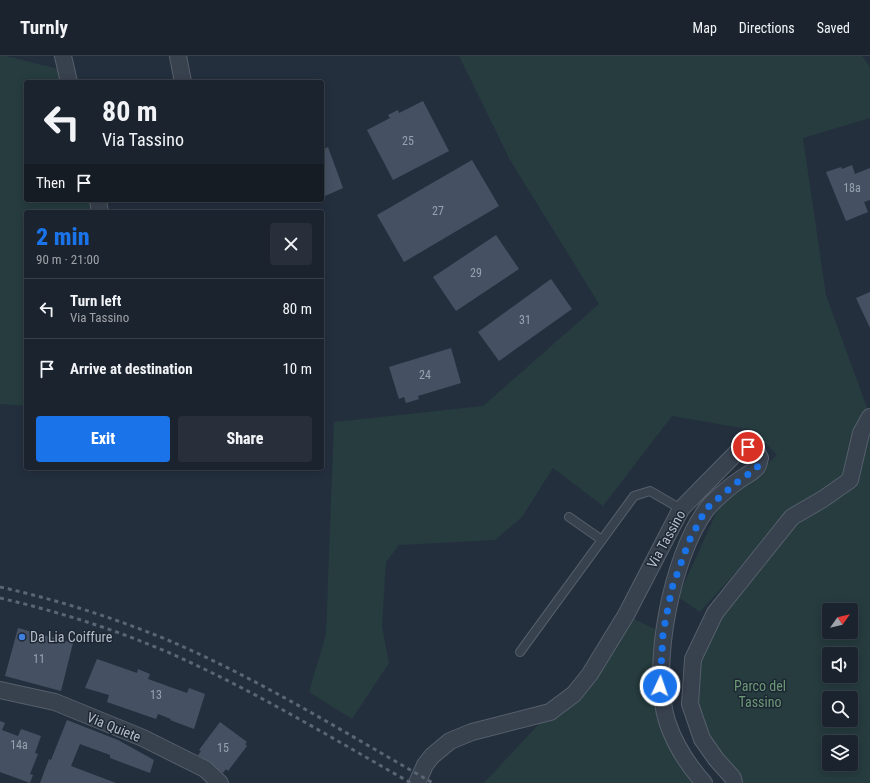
<!DOCTYPE html>
<meta charset="utf-8">
<style>
body{margin:0;font-family:"Roboto Condensed",sans-serif;background:#282f3a;color:#f1f3f6;height:100vh;display:flex;flex-direction:column;font-size:15px;white-space:nowrap}
*{box-sizing:border-box;margin:0}
p{font-size:13px;color:#a0a4aa}
.icon{flex:none;width:22px;height:22px;fill:none;stroke:currentColor;stroke-width:2;stroke-linecap:round;stroke-linejoin:round}
.map{position:relative;flex:1;overflow:hidden}
.sheet{position:absolute;left:24px;top:154px;width:300px;height:260px;display:flex;flex-direction:column;background:#1b232e;border-radius:4px;box-shadow:0 2px 10px #0003,0 0 0 1px #39404a}
.sheet>*{flex:none}
.top-card{position:absolute;left:24px;top:24px;width:300px;height:122px;border-radius:4px;box-shadow:0 2px 10px #0003,0 0 0 1px #39404a;background:#1b232e;color:#f1f3f6;overflow:hidden}
.needle{width:26px;rotate:56deg}
.controls{position:absolute;left:822px;top:547px;display:grid;gap:8px}
.controls a{display:grid;place-items:center;width:36px;height:36px;border-radius:4px;background:#1b232e;box-shadow:0 2px 10px #0003,0 0 0 1px #39404a;font-size:20px}
.pin{position:absolute;display:grid;place-items:center;width:34px;height:34px;color:#fff;margin:-17px;border:2px solid #fff;border-radius:50%;box-shadow:0 1px 4px #0007}
.me{position:absolute;width:44px;margin:-22px;rotate:3deg;stroke-linejoin:round;filter:drop-shadow(0 0 3px #0008)}
.turn{display:flex;align-items:center;gap:14px;height:84px;padding:0 12px;font-size:18px}
.turn .icon{width:52px;height:52px;stroke-width:2.5}
.turn b{display:block;font-size:28px;line-height:34px}
.then{display:flex;align-items:center;height:38px;padding:0 12px;background:#0003;gap:8px;font-size:15px}
.round{display:grid;place-items:center;flex:none;width:42px;height:42px;border-radius:4px;background:#282f3a}
.overview{display:flex;align-items:center;justify-content:space-between;height:68px;padding:0 12px}
h1{font-size:24px;font-weight:800;line-height:30px;color:#1a73e8}
.action{display:flex;gap:8px;margin-top:auto;padding:8px 12px}
.action a{flex:1;height:46px;border-radius:4px;background:#1a73e8;color:#fff;font-size:16px;font-weight:800;line-height:46px;text-align:center}
.action a+a{background:#282f3a;color:#f1f3f6}
ul{padding:0;list-style:none}
li{display:flex;align-items:center;gap:12px;height:60px;padding:0 12px;border-top:1px solid #39404a}
li div{flex:1}
li b{display:block;font-size:15px}
li em{font-style:normal}
header{display:flex;align-items:center;gap:24px;box-sizing:border-box;height:56px;padding:0 20px;background:#1b232e;border-bottom:1px solid #39404a}
header strong{font-size:19px}
nav{display:flex;gap:22px;margin-inline-start:auto;font-size:14px}
.map>svg:first-child{display:block}
.green{fill:#263c3f;fill-rule:evenodd}
.building{fill:#455162}
.lines{fill:none;stroke-linecap:round;stroke-linejoin:round}
.service-casing{stroke:#565f6c;stroke-width:10}
.minor-casing{stroke:#565f6c;stroke-width:18}
.service{stroke:#38414e;stroke-width:8}
.minor{stroke:#38414e;stroke-width:16}
.rail{stroke:#5a6575;stroke-width:3;stroke-dasharray:4 4;stroke-linecap:butt}
.route{stroke:#1a73e8;stroke-width:7;stroke-dasharray:0 12.6}
.shop-dot{fill:#3f7fe0;stroke:#1d2633;stroke-width:1.5}
.labels{text-anchor:middle;stroke-width:3;stroke-linejoin:round;paint-order:stroke}
.number-label{font-size:12px;fill:#98a1af}
.street-label{font-size:14px;fill:#b4bcc9;stroke:#1d2633}
.poi-label{font-size:14px;fill:#b4bcc9;stroke:#1d2633;text-anchor:start}
.park-label{font-size:14px;fill:#6b9a76;stroke:#1d2633}
</style>
<header>
<strong>Turnly</strong>
<nav><a>Map</a><a>Directions</a><a>Saved</a></nav>
</header>
<div class="map">
<svg width="870" height="727" viewBox="0 0 870 727">
<rect width="100%" height="100%" fill="#242f3e"/>
<path class="green" d="M 0,0 L 6,0 L 62,14 L 65,26 L 26,26 L 26,144 L 93,144 L 95,156 L 26,156 L 26,350 L 0,348 Z
M 459,0 L 862,0 L 870,11 L 870,62 L 803,82 L 826,239 L 870,360 L 870,727 L 734,727 L 702,683 L 693,603 L 767,482 L 700,556 L 678,541 L 718,453 L 777,399 L 753,374 L 672,360 L 603,450 L 553,412 L 522,461 L 495,484 L 399,489 L 386,506 L 382,570 L 389,607 L 352,663 L 309,636 L 326,578 L 334,366 L 483,350 L 599,248 L 510,104 ZM 829,554 L 851,554 L 851,576 L 829,576 ZM 829,598 L 851,598 L 851,620 L 829,620 ZM 829,642 L 851,642 L 851,664 L 829,664 ZM 829,686 L 851,686 L 851,708 L 829,708 Z
M 626,559 L 663,577 L 667,664 L 704,727 L 484,727 L 550,656 L 574,638 Z"/>
<path class="building" d="M 423,45 L 449,95 L 393,124 L 367,74 L 390,62 L 388,59 L 398,54 L 399,57 Z
M 328,91 L 343,132 L 325,140 L 322,132 L 322,94 Z
M 472,104 L 499,150 L 404,206 L 377,159 Z
M 852,109 L 855,118 L 870,112 L 870,144 L 864,146 L 868,156 L 846,165 L 826,116 L 841,111 L 842,113 Z
M 496,179 L 519,213 L 456,255 L 433,221 Z
M 551,223 L 572,253 L 499,305 L 478,276 Z
M 870,236 L 870,272 L 856,242 Z
M 451,292 L 461,327 L 418,340 L 419,343 L 406,347 L 404,341 L 399,343 L 389,311 Z
M 18,572 L 73,587 L 61,635 L 5,620 Z
M 97,603 L 137,617 L 138,613 L 150,618 L 148,623 L 187,637 L 189,632 L 205,638 L 194,673 L 170,664 L 171,663 L 158,658 L 156,663 L 107,646 L 109,639 L 85,632 Z
M 67,664 L 118,684 L 154,704 L 150,717 L 110,702 L 110,699 L 80,688 L 71,710 L 116,727 L 40,727 L 49,703 L 51,704 Z
M 0,665 L 5,667 L 2,674 L 18,680 L 21,673 L 41,680 L 35,697 L 38,698 L 30,718 L 33,719 L 30,727 L 0,716 Z
M 220,666 L 247,686 L 245,688 L 247,690 L 228,715 L 226,713 L 223,717 L 198,699 L 201,695 L 199,694 Z"/>
<g class="lines">
<g class="service-casing">
<path id="service" d="M 569,461 L 602,484
M 520,596 L 634,440 L 650,435 L 681,453"/>
</g>
<g class="minor-casing">
<path id="minor" d="M 63,0 L 69,26
M 178,0 L 183,26
M 98,144 L 100,156
M 0,634 L 55,646 L 143,682 L 205,713 L 220,727
M 417,727 L 425,709 L 432,700 L 450,685 L 472,676 L 550,656 L 574,638 L 590,618 L 626,559 L 681,453 L 738,395 L 748,391 L 756,394 L 760,402 C 759,405 759,408 757,411 C 754,416 743,421 738,425 C 729,431 712,446 706,454 C 672,500 650,610 667,665 C 674,687 688,709 704,727
M 734,727 L 733,722 L 716,703 L 702,683 L 690,648 L 693,603 L 715,557 L 792,461 L 823,443 L 850,424 L 861,377 L 870,361"/>
</g>
<use href="#service" class="service"/>
<use href="#minor" class="minor"/>
<path class="rail" d="M 0,531 C 58,544 115,562 170,585 C 261,624 347,678 433,727
M 0,542 C 56,555 111,572 165,595 C 250,632 330,681 411,727"/>
</g>
<g class="lines">
<path class="route" d="M 660,630 L 663,577 L 672,532 L 689,485 L 706,453 L 736,427 L 757,412 L 760,402 L 756,394 L 748,391"/>
</g>
<circle class="shop-dot" cx="22" cy="581" r="4"/>
<g class="labels">
<g class="number-label">
<text x="408" y="89">25</text>
<text x="852" y="136">18a</text>
<text x="438" y="159">27</text>
<text x="476" y="221">29</text>
<text x="525" y="268">31</text>
<text x="425" y="323">24</text>
<text x="39" y="607">11</text>
<text x="156" y="643">13</text>
<text x="19" y="693">14a</text>
<text x="223" y="696">15</text>
</g>
<g class="street-label">
<text transform="translate(666 483) rotate(-61)" y="5">Via Tassino</text>
<text transform="translate(114 671) rotate(22)" y="5">Via Quiete</text>
</g>
<g class="poi-label">
<text x="30" y="586">Da Lia Coiffure</text>
</g>
<g class="park-label">
<text x="760" y="635">Parco del<tspan x="760" dy="16">Tassino</tspan></text>
</g>
</g>
</svg>
<div class="controls">
<a><svg class="needle" viewBox="-14 -14 28 28"><path d="M0-13l5 13h-10z" fill="#e53935"/><path d="M0 13l5-13h-10z" fill="#a0a4aa"/></svg></a>
<a><svg class="icon" aria-label="sound" viewBox="0 0 24 24"><path d="M4 9h4l5-4v14l-5-4H4zM17 9q2 3 0 6"/></svg></a>
<a><svg class="icon" aria-label="search" viewBox="0 0 24 24"><circle cx="10" cy="10" r="6"/><path d="M15 15l6 6"/></svg></a>
<a><svg class="icon" aria-label="layers" viewBox="0 0 24 24"><path d="M12 4l9 5-9 5-9-5zM3 14l9 5 9-5"/></svg></a>
</div>
<div class="pin" style="left:748px;top:391px;background:#d93025"><svg class="icon" aria-label="arrive" viewBox="0 0 24 24"><path d="M6 21V4h12l-3 4 3 4H6"/></svg></div>
<svg class="me" style="left:660px;top:630px" viewBox="-20 -20 40 40"><circle r="17" fill="#1a73e8" stroke="#fff" stroke-width="3"/><path d="M0-11L8 9 0 5-8 9z" fill="#fff"/></svg>
<div class="top-card">
<div class="turn"><svg class="icon" aria-label="left" viewBox="0 0 24 24"><path d="M17 20v-9H6M10 6l-5 5 5 5"/></svg><div><b>80 m</b>Via Tassino</div></div>
<div class="then">Then<svg class="icon" aria-label="arrive" viewBox="0 0 24 24"><path d="M6 21V4h12l-3 4 3 4H6"/></svg></div>
</div>
<section class="sheet">
<div class="overview"><div><h1>2 min</h1><p>90 m · 21:00</p></div><a class="round"><svg class="icon" aria-label="close" viewBox="0 0 24 24"><path d="M6 6l12 12M18 6L6 18"/></svg></a></div>
<ul>
<li><svg class="icon" aria-label="left" viewBox="0 0 24 24"><path d="M17 20v-9H6M10 6l-5 5 5 5"/></svg><div><b>Turn left</b><p>Via Tassino</p></div><em>80 m</em></li>
<li><svg class="icon" aria-label="arrive" viewBox="0 0 24 24"><path d="M6 21V4h12l-3 4 3 4H6"/></svg><div><b>Arrive at destination</b></div><em>10 m</em></li>
</ul>
<div class="action"><a>Exit</a><a>Share</a></div>
</section>
</div>
